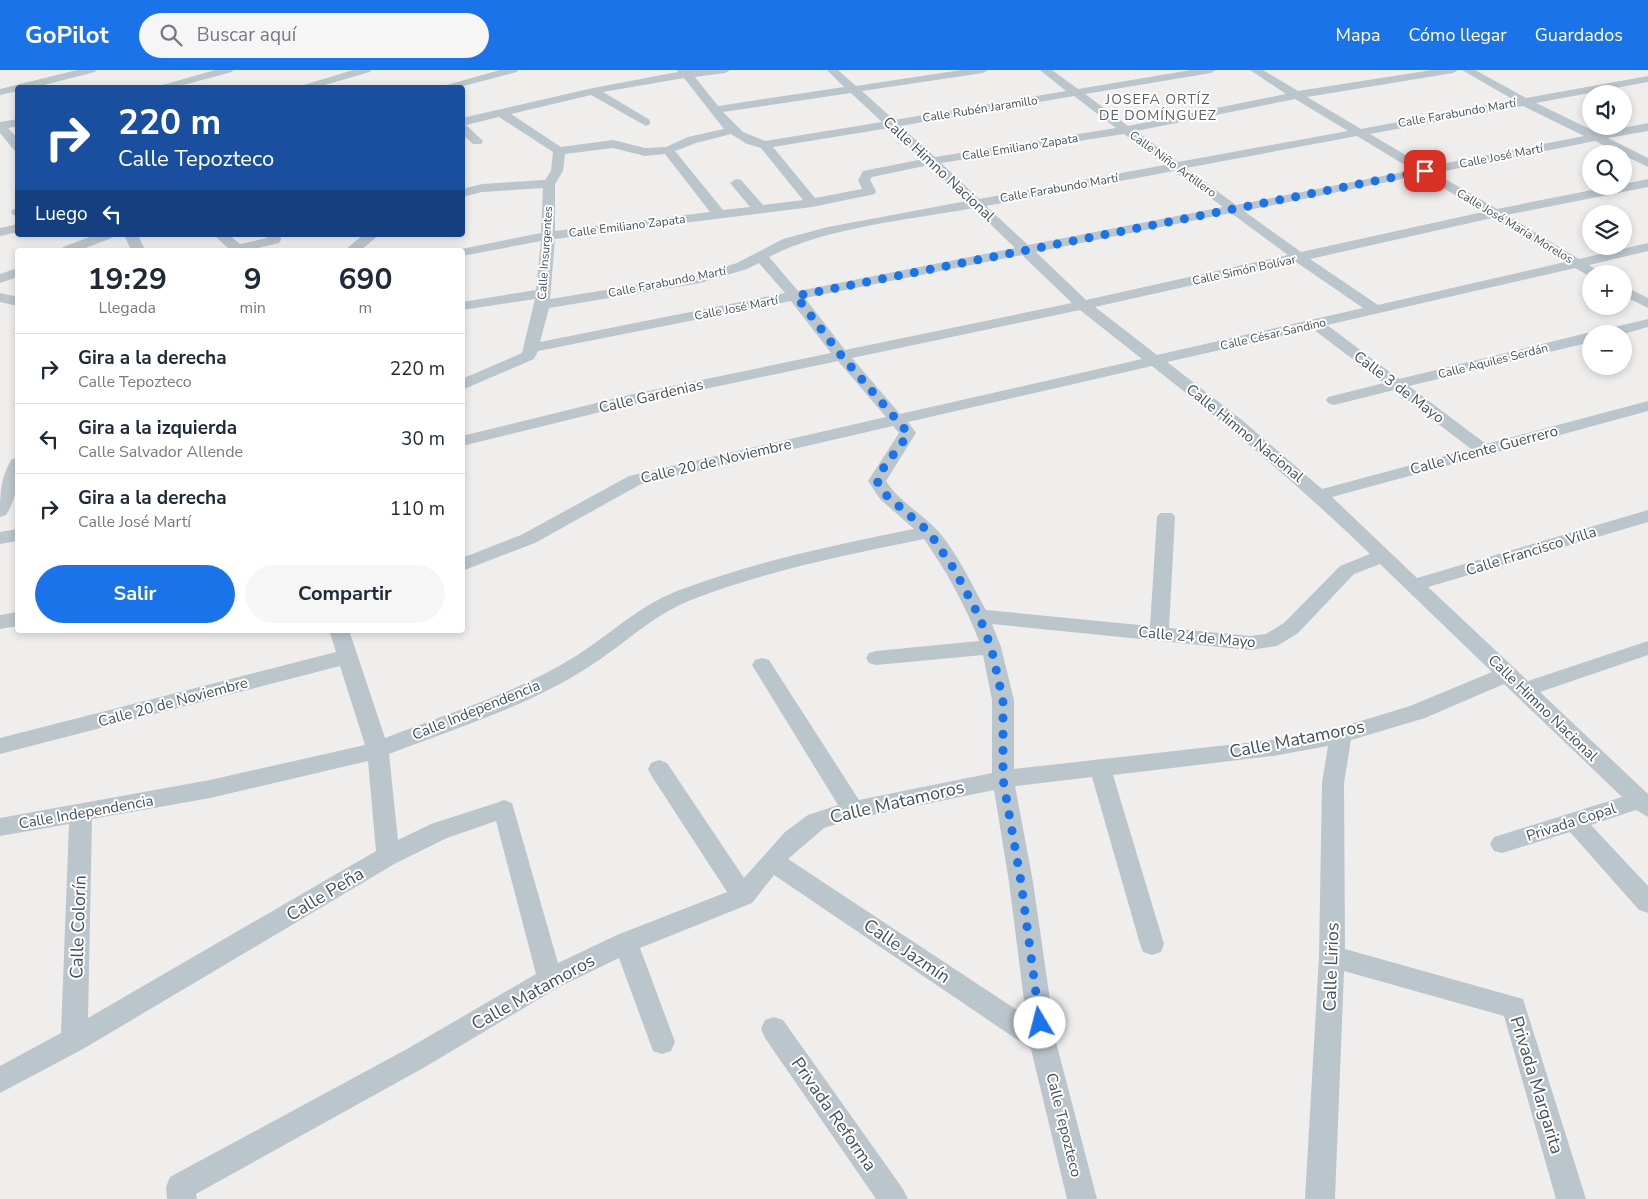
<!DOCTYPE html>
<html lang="es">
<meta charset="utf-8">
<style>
body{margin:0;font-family:"Nunito Sans",sans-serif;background:#f6f6f7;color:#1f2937;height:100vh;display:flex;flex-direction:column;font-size:19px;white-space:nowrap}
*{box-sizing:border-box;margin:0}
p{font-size:16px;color:#747a83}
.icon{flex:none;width:28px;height:28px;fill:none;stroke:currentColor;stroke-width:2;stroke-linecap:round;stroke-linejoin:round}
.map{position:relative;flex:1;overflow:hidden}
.drawer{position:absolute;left:15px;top:178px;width:450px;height:385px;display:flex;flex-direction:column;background:#fff;border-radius:5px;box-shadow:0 2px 8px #0003}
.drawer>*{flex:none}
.banner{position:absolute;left:15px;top:15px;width:450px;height:152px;border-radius:5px;box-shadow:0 2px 8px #0003;background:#1a4fa0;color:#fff;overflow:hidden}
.tools{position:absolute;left:1582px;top:15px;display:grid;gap:10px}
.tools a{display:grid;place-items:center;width:50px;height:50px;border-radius:50%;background:#fff;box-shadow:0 2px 8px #0003;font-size:25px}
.pin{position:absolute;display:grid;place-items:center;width:42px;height:42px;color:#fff;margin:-21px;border-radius:10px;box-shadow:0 2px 8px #0006}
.me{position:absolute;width:55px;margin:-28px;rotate:352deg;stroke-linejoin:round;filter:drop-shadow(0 0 4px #0008)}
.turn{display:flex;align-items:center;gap:18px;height:105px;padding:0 20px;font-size:22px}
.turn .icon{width:65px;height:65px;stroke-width:2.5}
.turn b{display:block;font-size:35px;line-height:42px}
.then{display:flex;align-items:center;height:48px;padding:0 20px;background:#0003;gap:10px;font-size:19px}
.eta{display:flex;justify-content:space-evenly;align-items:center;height:85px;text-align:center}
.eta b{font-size:30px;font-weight:700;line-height:35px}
.action{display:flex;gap:10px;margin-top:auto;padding:10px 20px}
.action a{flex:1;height:58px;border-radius:30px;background:#1a73e8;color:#fff;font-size:20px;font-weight:700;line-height:58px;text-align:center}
.action a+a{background:#f6f6f7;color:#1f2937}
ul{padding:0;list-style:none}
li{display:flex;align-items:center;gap:15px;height:70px;padding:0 20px;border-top:1px solid #e0e1e3}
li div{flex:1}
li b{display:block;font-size:19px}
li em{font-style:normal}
header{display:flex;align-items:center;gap:30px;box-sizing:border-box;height:70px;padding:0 25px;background:#1a73e8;color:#fff}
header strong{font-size:24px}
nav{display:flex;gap:28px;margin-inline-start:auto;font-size:18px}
.search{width:350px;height:45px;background:#f6f6f7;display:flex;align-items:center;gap:12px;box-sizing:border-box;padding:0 18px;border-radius:28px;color:#747a83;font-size:19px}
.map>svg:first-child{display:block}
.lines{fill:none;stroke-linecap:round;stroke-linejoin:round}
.street{fill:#bbc5cc;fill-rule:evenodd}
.route{stroke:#1a73e8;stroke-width:9;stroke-dasharray:0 16.2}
.labels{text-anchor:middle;stroke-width:4;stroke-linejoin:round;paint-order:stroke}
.far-street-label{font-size:12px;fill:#45515a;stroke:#fff}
.far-neighbourhood-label{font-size:14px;letter-spacing:1px;fill:#595e62;stroke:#fff}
.street-label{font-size:15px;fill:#45515a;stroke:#fff}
.near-street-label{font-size:18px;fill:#45515a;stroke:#fff}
</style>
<header>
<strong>GoPilot</strong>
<div class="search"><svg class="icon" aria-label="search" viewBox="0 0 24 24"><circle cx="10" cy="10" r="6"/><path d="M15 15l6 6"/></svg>Buscar aquí</div>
<nav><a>Mapa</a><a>Cómo llegar</a><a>Guardados</a></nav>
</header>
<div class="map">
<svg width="1648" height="1129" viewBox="0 0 1648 1129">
<rect width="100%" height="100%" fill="#f0eded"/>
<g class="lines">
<path class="street" d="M 77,0 L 96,0 L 95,2 L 32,18 L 18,18 L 18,21 L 0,25 L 0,19 Z
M 215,0 L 233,0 L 232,2 L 172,18 L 152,18 Z
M 353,0 L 371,0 L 370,2 L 314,18 L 294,18 Z
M 500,0 L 518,0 L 517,2 L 456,18 L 436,18 Z
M 677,0 L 730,0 L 725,3 L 695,7 L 718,36 L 844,17 L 827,0 L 838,0 L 856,16 L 961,0 L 988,0 L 983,3 L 862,21 L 894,50 L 1066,21 L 1040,0 L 1052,0 L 1078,19 L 1191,0 L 1216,0 L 1211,3 L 1085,24 L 1128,56 L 1286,24 L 1250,0 L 1263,0 L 1298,21 L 1432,0 L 1458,0 L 1453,3 L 1307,27 L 1361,59 L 1514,30 L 1462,0 L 1475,0 L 1526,28 L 1648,6 L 1648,12 L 1536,33 L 1598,63 L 1648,53 L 1648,61 L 1608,68 L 1648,88 L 1648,97 L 1595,71 L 1435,103 L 1497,139 L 1612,116 L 1624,116 L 1624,114 L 1648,109 L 1648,117 L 1506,145 L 1579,189 L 1648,173 L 1648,181 L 1589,195 L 1602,204 L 1591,204 L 1591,207 L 1575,198 L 1327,255 L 1399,309 L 1591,262 L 1596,264 L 1598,261 L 1648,249 L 1648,257 L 1623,264 L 1591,264 L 1591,272 L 1409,316 L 1486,374 L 1648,331 L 1648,341 L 1332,427 L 1417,508 L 1648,440 L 1648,452 L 1428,517 L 1528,611 L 1648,571 L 1648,585 L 1540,622 L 1648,724 L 1648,747 L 1636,740 L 1591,755 L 1648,816 L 1648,843 L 1639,840 L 1570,762 L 1502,783 L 1494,781 L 1490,774 L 1494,767 L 1622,727 L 1504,614 L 1425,648 L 1351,670 L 1344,713 L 1345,879 L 1523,929 L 1586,1129 L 1556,1129 L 1504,946 L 1344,901 L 1335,1129 L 1305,1129 L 1319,887 L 1322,713 L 1328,676 L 1273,686 L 1113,705 L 1164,874 L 1161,882 L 1152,885 L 1143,882 L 1140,874 L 1092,707 L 1015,716 L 1033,812 L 1056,972 L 1097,1129 L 1067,1129 L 1031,979 L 774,805 L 752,833 L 640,878 L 675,972 L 671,981 L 662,984 L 653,981 L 619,888 L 559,917 L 425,997 L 196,1124 L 197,1129 L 167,1129 L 166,1117 L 170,1107 L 407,979 L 536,904 L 496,751 L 447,768 L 396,793 L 83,979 L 0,1023 L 0,996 L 61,963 L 69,754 L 0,766 L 0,748 L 210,710 L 365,675 L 340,596 L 0,684 L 0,668 L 336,582 L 329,560 L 349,560 L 385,668 C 449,643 517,623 576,586 C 611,564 637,537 677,521 C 754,492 834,475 914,459 L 880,429 L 868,411 L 899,363 L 893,356 L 641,414 L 535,473 L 462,501 L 462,488 L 521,465 L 629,406 L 886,347 L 838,291 L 629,335 L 462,376 L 462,366 L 629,325 L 831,283 L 791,231 L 538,281 L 534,289 L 462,320 L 462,309 L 522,283 L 535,229 L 462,240 L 462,232 L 536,220 L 541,171 L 462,186 L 462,180 L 456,180 L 541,163 L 543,118 L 482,122 L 462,127 L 462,119 L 482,114 L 545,110 L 551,101 L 553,82 L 499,47 L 466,55 L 483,71 L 481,74 L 473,74 L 462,64 L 462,48 L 593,18 L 678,2 ZM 684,8 L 724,59 L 688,67 L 666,77 L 645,78 L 613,70 L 561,77 L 511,44 L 591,25 L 646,56 L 650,54 L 650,50 L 603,22 ZM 851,23 L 882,52 L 765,71 L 743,62 L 723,42 ZM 1074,26 L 1116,58 L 935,87 L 900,56 ZM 1295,29 L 1348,61 L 1178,92 L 1136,61 ZM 1523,36 L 1584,66 L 1426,97 L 1370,64 ZM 889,58 L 923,89 L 863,101 L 858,110 L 862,119 L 815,128 L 773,77 ZM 731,64 L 747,74 L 761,78 L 803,130 L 763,135 L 741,110 L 736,109 L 730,113 L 750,137 L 723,140 L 675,81 L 696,73 ZM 1124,64 L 1165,95 L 979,129 L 941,93 ZM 1357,66 L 1413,100 L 1236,135 L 1186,98 ZM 613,78 L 645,86 L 665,84 L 710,142 L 555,161 L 555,114 L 563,101 L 565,84 ZM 929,95 L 967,131 L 828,157 L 783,169 L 737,193 L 698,205 L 550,229 L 555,169 L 812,137 L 875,124 L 876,121 L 870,110 L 872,107 ZM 1174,101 L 1223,137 L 1028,175 L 986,136 ZM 1422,105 L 1483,142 L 1301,182 L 1244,141 ZM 974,138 L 1015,178 L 798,221 L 769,187 C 827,157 908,150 974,138 ZM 1231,143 L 1288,185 L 1086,230 L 1036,182 ZM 1492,148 L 1565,192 L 1378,235 L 1310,189 ZM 1022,185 L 1072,233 L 845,280 L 805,228 ZM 1296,192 L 1363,238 L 1157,285 L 1095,237 ZM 759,193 L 785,223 L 540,272 L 549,238 L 700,213 L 747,199 ZM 1080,240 L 1142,289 L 900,344 L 852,288 ZM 1313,259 L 1384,313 L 1328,327 L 1326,330 L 1328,333 L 1334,335 L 1394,320 L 1471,379 L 1322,419 L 1242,350 L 1167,292 ZM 1152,296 C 1228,356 1301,417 1370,484 L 1340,496 L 1284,553 L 1266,564 L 1250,566 L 1169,558 L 1175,447 L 1172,443 L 1160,443 L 1157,447 L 1150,556 L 986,540 C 972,515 954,476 934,457 C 918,441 898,430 886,411 L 916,363 L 908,352 ZM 924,469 C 946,501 965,534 979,571 L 876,581 L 869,583 L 866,588 L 869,593 L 876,595 L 983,585 L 992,630 L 992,703 L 859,730 L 769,590 L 762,588 L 755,590 L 752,595 L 838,735 L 808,745 L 785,762 L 744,808 L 667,693 L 659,690 L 651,693 L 648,699 L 651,705 L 727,822 L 617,865 L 558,893 L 512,733 L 504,730 L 496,733 L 431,754 L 398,770 L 389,684 C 456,658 529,636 590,596 C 625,574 651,546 691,530 C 766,501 845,485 924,469 ZM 1380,494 L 1492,602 L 1410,636 L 1341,657 L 1273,670 L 1014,699 L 1014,630 L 1001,577 L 992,554 L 1250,580 L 1277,576 L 1298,563 L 1354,504 ZM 368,691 L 376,781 L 88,948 L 92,749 L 210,728 ZM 994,720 L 1009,812 L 1026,946 L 788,789 L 824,758 L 853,749 Z
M 18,49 L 18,56 L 8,58 L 18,69 L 18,81 L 14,80 L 0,63 L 0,52 Z
M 18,137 L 18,146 L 13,145 L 11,141 Z
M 18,154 L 18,162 L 0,166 L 0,158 Z
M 95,165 L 114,165 L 112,168 L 80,180 L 61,180 L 63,177 Z
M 124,165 L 138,165 L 145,180 L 131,180 Z
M 214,165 L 229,165 L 240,174 L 267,168 L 266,165 L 280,165 L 281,170 L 279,173 L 250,180 L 230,180 Z
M 363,165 L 379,165 L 361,180 L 345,180 Z
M 18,198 L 18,207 L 0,213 L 0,204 Z
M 1624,216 L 1648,228 L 1648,238 L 1624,226 Z
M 0,223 L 18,227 L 18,236 L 0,232 Z
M 18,388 C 18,408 18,427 6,445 L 0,447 C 0,426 0,407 12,389 Z
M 18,459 L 18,471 L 0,474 L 0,462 Z
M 18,542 L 18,556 L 0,559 L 0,545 Z
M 774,947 L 783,950 L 903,1119 L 908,1129 L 876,1129 L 765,968 L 761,959 L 765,950 Z"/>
</g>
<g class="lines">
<path class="route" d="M 1040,953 L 1021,812 L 1003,709 L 1003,630 L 991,577 L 979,546 L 954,499 L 929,462 L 886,425 L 877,411 C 884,392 899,381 908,363 L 840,284 L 796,226 L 1425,101"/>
</g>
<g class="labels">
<g class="far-street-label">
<text transform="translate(980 39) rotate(-9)" y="4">Calle Rubén Jaramillo</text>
<text transform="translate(1457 43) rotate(-10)" y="4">Calle Farabundo Martí</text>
<text transform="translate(1020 77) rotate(-9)" y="4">Calle Emiliano Zapata</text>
<text transform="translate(1501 86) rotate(-11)" y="4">Calle José Martí</text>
<text transform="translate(1173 94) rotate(36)" y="4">Calle Niño Artillero</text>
<text transform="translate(1059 118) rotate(-10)" y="4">Calle Farabundo Martí</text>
<text transform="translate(627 156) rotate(-7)" y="4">Calle Emiliano Zapata</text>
<text transform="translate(1515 156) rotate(31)" y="4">Calle José María Morelos</text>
<text transform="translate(545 183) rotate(-86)" y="4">Calle Insurgentes</text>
<text transform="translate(1244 200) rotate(-12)" y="4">Calle Simón Bolívar</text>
<text transform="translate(667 212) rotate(-11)" y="4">Calle Farabundo Martí</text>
<text transform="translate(736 238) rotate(-11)" y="4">Calle José Martí</text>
<text transform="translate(1273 264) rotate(-13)" y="4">Calle César Sandino</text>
<text transform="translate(1493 291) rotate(-14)" y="4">Calle Aquiles Serdán</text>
</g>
<g class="far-neighbourhood-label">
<text x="1158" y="34">JOSEFA ORTÍZ<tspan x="1158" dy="16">DE DOMÍNGUEZ</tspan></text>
</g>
<g class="street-label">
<text transform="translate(939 99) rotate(43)" y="5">Calle Himno Nacional</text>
<text transform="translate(1399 317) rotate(37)" y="5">Calle 3 de Mayo</text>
<text transform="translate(651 326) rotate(-13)" y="5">Calle Gardenias</text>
<text transform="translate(1245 363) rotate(39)" y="5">Calle Himno Nacional</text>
<text transform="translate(1484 380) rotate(-15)" y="5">Calle Vicente Guerrero</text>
<text transform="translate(716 391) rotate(-13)" y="5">Calle 20 de Noviembre</text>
<text transform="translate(1531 481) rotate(-17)" y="5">Calle Francisco Villa</text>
<text transform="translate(1197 567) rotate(5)" y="5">Calle 24 de Mayo</text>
<text transform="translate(173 632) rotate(-15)" y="5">Calle 20 de Noviembre</text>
<text transform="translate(1543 638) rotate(44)" y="5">Calle Himno Nacional</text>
<text transform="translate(476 640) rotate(-22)" y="5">Calle Independencia</text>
<text transform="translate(86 742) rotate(-10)" y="5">Calle Independencia</text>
<text transform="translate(1571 752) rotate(-18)" y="5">Privada Copal</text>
<text transform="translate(1064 1055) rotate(76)" y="5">Calle Tepozteco</text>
</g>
<g class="near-street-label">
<text transform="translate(1297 669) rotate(-11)" y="6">Calle Matamoros</text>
<text transform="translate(897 732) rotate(-13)" y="6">Calle Matamoros</text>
<text transform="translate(325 824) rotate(-31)" y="6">Calle Peña</text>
<text transform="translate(78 857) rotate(-88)" y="6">Calle Colorín</text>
<text transform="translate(907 881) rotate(34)" y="6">Calle Jazmín</text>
<text transform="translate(1331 897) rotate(-88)" y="6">Calle Lirios</text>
<text transform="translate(533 922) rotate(-29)" y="6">Calle Matamoros</text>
<text transform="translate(1537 1015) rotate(73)" y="6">Privada Margarita</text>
<text transform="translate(834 1044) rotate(55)" y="6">Privada Reforma</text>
</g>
</g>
</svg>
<div class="tools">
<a><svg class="icon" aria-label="sound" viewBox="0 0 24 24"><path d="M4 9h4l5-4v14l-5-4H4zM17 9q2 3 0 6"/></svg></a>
<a><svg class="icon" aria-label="search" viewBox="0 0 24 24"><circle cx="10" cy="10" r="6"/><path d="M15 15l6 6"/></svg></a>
<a><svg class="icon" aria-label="layers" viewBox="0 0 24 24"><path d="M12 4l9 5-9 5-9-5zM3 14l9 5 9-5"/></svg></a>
<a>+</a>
<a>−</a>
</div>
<div class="pin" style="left:1425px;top:101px;background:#d93025"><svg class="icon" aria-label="arrive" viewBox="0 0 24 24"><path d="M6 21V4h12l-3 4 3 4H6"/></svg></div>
<svg class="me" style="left:1040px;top:953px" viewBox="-20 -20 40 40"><circle r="19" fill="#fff"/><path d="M0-13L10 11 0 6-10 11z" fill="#1a73e8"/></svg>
<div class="banner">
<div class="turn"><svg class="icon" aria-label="right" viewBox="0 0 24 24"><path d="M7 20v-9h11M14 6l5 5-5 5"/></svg><div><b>220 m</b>Calle Tepozteco</div></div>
<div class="then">Luego<svg class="icon" aria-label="left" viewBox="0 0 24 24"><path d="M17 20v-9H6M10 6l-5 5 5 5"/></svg></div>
</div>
<section class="drawer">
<div class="eta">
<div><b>19:29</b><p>Llegada</p></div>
<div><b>9</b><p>min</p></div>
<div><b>690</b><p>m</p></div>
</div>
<ul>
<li><svg class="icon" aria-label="right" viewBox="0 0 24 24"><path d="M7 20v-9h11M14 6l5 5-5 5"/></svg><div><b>Gira a la derecha</b><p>Calle Tepozteco</p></div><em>220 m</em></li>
<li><svg class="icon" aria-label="left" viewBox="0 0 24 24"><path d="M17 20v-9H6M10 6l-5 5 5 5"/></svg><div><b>Gira a la izquierda</b><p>Calle Salvador Allende</p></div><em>30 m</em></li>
<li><svg class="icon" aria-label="right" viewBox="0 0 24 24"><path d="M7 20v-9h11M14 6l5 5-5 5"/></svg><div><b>Gira a la derecha</b><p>Calle José Martí</p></div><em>110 m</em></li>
</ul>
<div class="action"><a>Salir</a><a>Compartir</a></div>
</section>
</div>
